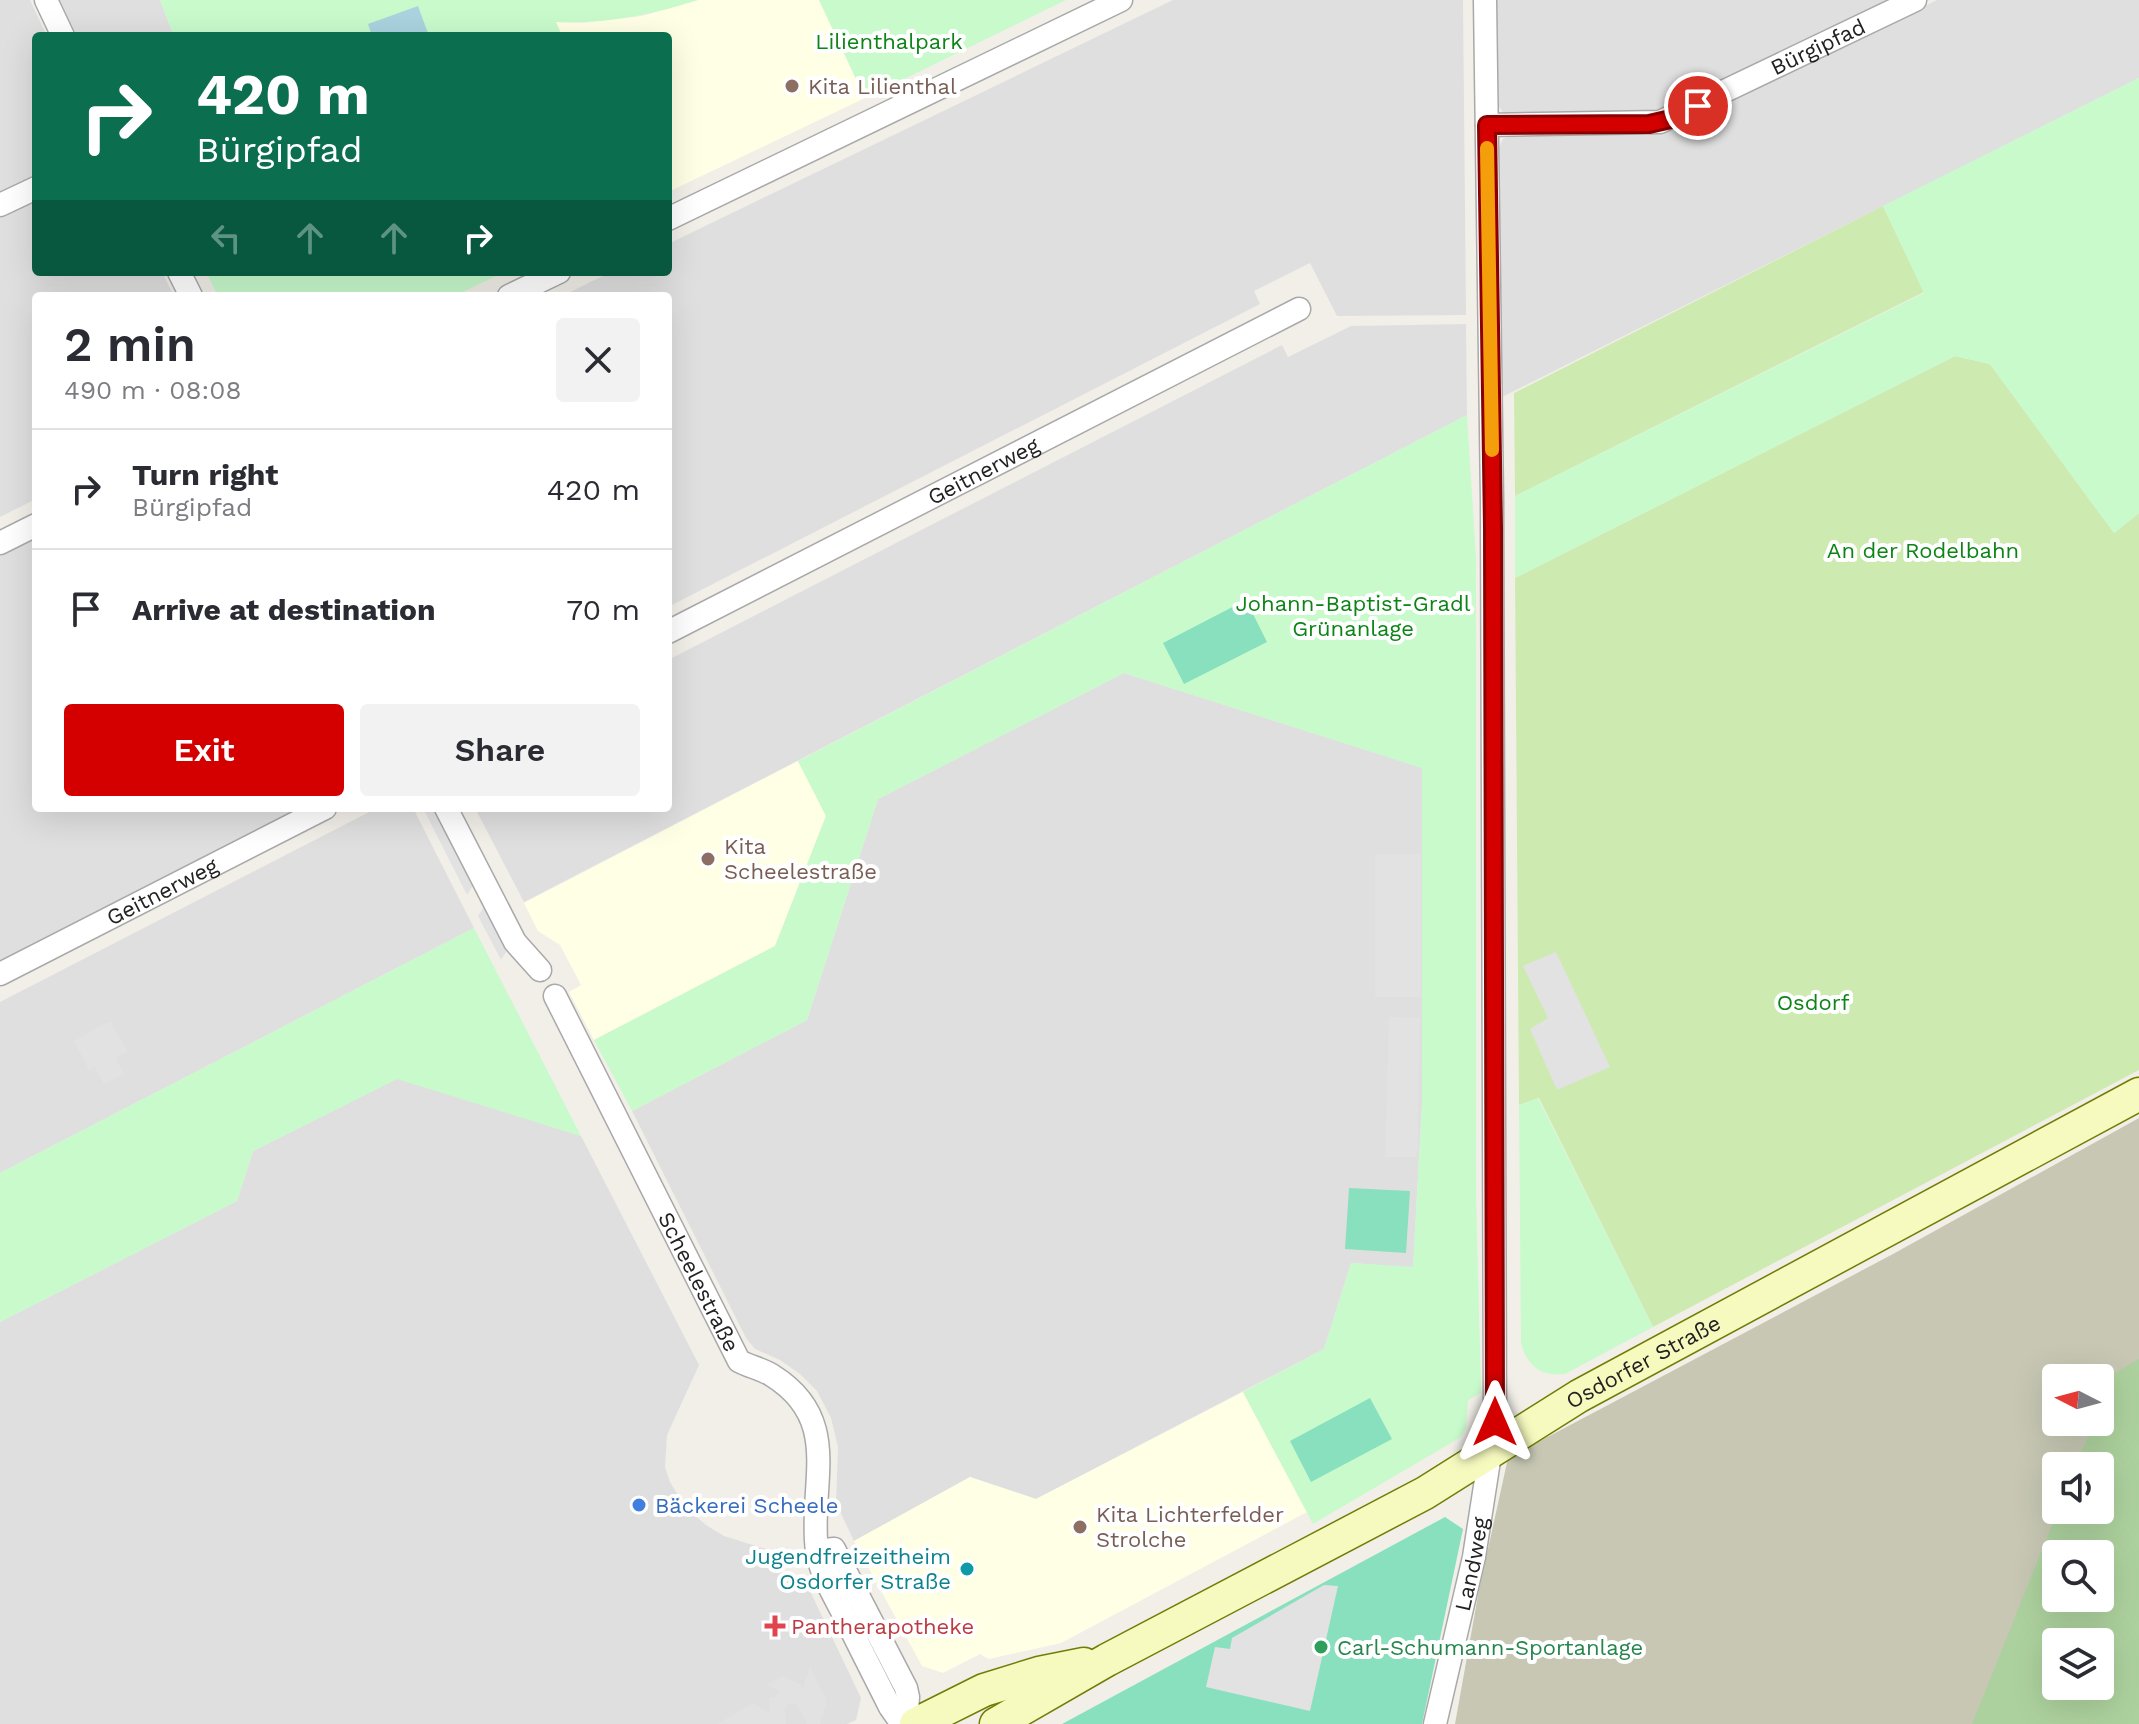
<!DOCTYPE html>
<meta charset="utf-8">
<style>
body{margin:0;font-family:"Work Sans",sans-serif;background:#f2f2f3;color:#2b2b33;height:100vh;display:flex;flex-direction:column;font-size:30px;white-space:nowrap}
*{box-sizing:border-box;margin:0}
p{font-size:26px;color:#7c7c81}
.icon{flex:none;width:44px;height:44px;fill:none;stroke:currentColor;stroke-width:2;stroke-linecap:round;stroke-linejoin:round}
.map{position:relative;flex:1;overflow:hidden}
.details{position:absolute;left:32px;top:292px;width:640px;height:520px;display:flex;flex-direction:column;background:#fff;border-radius:8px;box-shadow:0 8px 32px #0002}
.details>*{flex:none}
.top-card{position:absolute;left:32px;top:32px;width:640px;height:244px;border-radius:8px;box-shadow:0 8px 32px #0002;background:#0b6e4f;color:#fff;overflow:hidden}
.needle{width:52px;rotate:276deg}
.tools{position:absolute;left:2042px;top:1364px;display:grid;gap:16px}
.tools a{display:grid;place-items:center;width:72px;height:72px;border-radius:8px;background:#fff;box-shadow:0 8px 32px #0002;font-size:40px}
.pin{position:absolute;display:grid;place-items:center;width:68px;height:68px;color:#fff;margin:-34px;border:4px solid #fff;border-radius:50%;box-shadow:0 2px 8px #0007}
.me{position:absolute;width:88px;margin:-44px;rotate:0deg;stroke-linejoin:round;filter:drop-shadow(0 0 6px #0008)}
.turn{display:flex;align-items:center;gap:28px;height:168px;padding:0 32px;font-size:36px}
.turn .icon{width:104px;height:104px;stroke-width:2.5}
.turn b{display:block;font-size:56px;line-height:68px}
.lanes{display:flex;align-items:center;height:76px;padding:0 32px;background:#0003;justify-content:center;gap:40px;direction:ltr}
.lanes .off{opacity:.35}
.round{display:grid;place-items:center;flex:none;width:84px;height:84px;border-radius:8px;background:#f2f2f3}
.head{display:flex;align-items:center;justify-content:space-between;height:136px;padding:0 32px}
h1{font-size:48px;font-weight:600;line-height:60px}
.cta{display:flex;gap:16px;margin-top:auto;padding:16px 32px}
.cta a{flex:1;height:92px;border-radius:8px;background:#d40000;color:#fff;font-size:32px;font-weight:600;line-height:92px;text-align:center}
.cta a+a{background:#f2f2f3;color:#2b2b33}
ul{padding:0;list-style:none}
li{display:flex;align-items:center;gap:24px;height:120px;padding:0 32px;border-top:2px solid #e1e1e2}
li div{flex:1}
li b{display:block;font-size:30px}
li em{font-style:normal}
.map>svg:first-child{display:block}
.residential{fill:#e0dfdf}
.education{fill:#ffffe5}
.construction{fill:#c7c7b4;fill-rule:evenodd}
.grass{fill:#cdebb0}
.forest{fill:#add19e;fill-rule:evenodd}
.park{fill:#c8facc}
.pitch{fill:#88e0be}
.parking{fill:#e2e2e2}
.water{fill:#aad3df}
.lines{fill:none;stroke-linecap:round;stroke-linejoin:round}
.street-casing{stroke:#a9a9a9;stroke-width:25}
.secondary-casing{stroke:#707d05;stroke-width:35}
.street{stroke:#fff;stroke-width:22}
.secondary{stroke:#f7fabf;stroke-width:32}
.route-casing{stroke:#8a0000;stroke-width:20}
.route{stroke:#d40000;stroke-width:14}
.slow{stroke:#f59e0b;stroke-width:14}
.education-dot{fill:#8d6e63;stroke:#fff;stroke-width:3}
.shop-dot{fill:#3f7fe0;stroke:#fff;stroke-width:3}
.culture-dot{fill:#0f9aa8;stroke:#fff;stroke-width:3}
.health-dot{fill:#e0444e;stroke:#fff;stroke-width:3}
.leisure-dot{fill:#2e9e5b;stroke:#fff;stroke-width:3}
.labels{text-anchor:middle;stroke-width:8;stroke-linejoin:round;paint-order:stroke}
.park-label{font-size:22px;fill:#0c8416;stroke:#fff}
.street-label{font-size:22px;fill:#222;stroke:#fff}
.education-label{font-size:22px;fill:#785e54;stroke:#fff;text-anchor:start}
.shop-label{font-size:22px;fill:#366cbe;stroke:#fff;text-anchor:start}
.culture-label{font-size:22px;fill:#0d838f;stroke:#fff;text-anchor:end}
.health-label{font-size:22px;fill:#be3a42;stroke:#fff;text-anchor:start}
.leisure-label{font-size:22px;fill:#27864d;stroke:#fff;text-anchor:start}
</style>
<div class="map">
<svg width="2139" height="1724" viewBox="0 0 2139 1724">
<rect width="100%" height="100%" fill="#f2efe9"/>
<path class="residential" d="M 0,0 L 30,0 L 47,36 L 36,36 L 36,175 L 0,193 Z
M 60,0 L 160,0 L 174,36 L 77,36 Z
M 1173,0 L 1463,0 L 1466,315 L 1337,316 L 1310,263 L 1254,291 L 1260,304 L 668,607 L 668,296 L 562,296 L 611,272 L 668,272 L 668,244 Z
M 1496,0 L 1894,0 L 1662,112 L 1504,114 L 1498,105 Z
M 1937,0 L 2139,0 L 2139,78 L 1498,399 L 1498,150 L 1503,139 L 1512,135 L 1648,133 L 1672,128 Z
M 36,200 L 36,272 L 162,272 L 174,296 L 36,296 L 36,499 L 0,517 L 0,217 Z
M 1466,324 L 1467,415 L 524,902 L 475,808 L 668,808 L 668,660 L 1282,345 L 1288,357 L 1351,326 Z
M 36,538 L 36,808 L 306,808 L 0,965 L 0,556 Z
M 1124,673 L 1423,768 L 1422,1105 L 1413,1268 L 1351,1263 L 1324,1349 L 1036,1499 L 970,1477 L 854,1541 L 836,1503 L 838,1447 L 831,1418 L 817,1391 L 800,1374 L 780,1360 L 755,1349 L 746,1338 L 632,1111 L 807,1020 L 878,799 Z
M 377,808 L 413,808 L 474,928 L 0,1173 L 0,1002 Z
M 398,1078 L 581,1136 L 699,1365 L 667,1435 L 665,1467 L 670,1482 L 686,1508 L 706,1525 L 724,1536 L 766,1549 L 787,1579 L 793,1577 L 811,1593 L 861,1698 L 856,1720 L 847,1724 L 0,1724 L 0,1322 L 237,1201 L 253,1151 Z"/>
<path class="education" d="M 698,0 L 819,0 L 865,98 L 668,192 L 668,36 L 562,36 L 556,22 L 583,23 L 642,16 Z
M 798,761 L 826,816 L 775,946 L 594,1040 L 569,992 L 581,985 L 560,945 L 538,931 L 524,903 Z
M 1243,1392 L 1307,1512 L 1061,1643 L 989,1659 L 980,1654 L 943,1673 L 922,1666 L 854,1541 L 970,1477 L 1036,1499 Z"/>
<path class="construction" d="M 2139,1118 L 2139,1724 L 1455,1724 L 1479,1590 L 1508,1458 L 1893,1254 ZM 2056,1378 L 2100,1378 L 2100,1422 L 2056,1422 ZM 2056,1466 L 2100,1466 L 2100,1510 L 2056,1510 ZM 2056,1554 L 2100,1554 L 2100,1598 L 2056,1598 ZM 2056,1642 L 2100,1642 L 2100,1686 L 2056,1686 Z"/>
<path class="grass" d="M 1883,206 L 1924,292 L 1515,496 L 1514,393 Z
M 1955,356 L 1990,364 L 2114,533 L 2139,513 L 2139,1070 L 1653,1327 L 1539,1098 L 1519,1105 L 1515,578 Z"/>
<path class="forest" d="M 2139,1359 L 2139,1724 L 1972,1724 L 2058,1510 L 2100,1510 L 2100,1466 L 2076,1466 L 2094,1422 L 2100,1422 L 2100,1406 L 2113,1374 ZM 2056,1554 L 2100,1554 L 2100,1598 L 2056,1598 ZM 2056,1642 L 2100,1642 L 2100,1686 L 2056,1686 Z"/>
<path class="park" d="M 160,0 L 698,0 C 651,15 606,24 556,22 L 562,36 L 174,36 Z
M 819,0 L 1066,0 L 865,98 Z
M 2139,78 L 2139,513 L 2114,533 L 1990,364 L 1955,356 L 1515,578 L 1515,496 L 1924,293 L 1883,206 Z
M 206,272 L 504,272 L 455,296 L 218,296 Z
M 1467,415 L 1476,558 L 1476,1193 L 1481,1393 L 1468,1400 L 1466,1428 L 1461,1437 L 1313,1524 L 1243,1392 L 1324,1349 L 1351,1263 L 1413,1267 L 1422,1105 L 1422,768 L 1124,673 L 878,799 L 807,1020 L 632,1111 L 594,1040 L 775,946 L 826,816 L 798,761 Z
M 474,928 L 581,1136 L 397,1079 L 253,1151 L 237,1201 L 0,1322 L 0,1173 Z
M 1538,1098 L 1653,1327 L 1565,1374 C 1541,1377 1527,1366 1521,1343 L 1519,1105 Z"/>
<path class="pitch" d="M 1246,600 L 1267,642 L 1184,684 L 1163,643 Z
M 1349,1188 L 1410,1191 L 1406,1253 L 1345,1249 Z
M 1370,1398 L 1392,1439 L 1311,1482 L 1290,1441 Z
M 1445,1517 L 1463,1529 L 1422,1724 L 1062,1724 Z"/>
<path class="parking" d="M 423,808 L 438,808 L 476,881 L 467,895 Z
M 1375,854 L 1421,854 L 1421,997 L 1375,997 Z
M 487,902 L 510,946 L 501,960 L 478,916 Z
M 1556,952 L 1610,1067 L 1557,1090 L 1530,1029 L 1548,1018 L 1523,966 Z
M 1389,1017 L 1420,1018 L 1417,1157 L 1385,1157 Z
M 111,1022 L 127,1051 L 116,1058 L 124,1074 L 104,1084 L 95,1067 L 89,1070 L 74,1041 L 101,1025 Z
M 1324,1585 L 1338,1586 L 1310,1711 L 1206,1687 L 1215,1647 L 1230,1649 L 1232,1638 Z
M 810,1667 L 827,1701 L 820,1724 L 807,1724 L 797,1705 L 791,1703 L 787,1705 L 785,1710 L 786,1724 L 717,1724 L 753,1703 L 770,1713 L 769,1698 L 777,1696 L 780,1691 L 766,1685 L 782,1676 L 800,1684 L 803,1689 Z"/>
<path class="water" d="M 418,6 L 429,36 L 372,36 L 368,24 Z"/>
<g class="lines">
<g class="street-casing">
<g id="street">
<path d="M 46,0 L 63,36"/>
<path id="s1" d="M 1487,125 L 1660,122 L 1915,0"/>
<path d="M 0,205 L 36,188"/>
<path d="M 668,219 L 1121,0"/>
<path d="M 179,272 L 191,296"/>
<path d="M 509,296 L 559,272"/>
<path d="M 0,543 L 36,525"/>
<path id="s2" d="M 668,632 L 1299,309"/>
<path d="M 446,808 L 515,942 L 540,970"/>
<path id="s3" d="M 0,974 L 325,808"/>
<path id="s4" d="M 555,996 L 739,1361 C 750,1367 763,1369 773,1376 C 844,1421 808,1485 817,1551 C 820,1572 833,1594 843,1613 C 858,1644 874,1675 890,1707 L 902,1724"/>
<path d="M 817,1551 L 834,1549 L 906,1688 L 908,1697 L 906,1724"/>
<path id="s5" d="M 1435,1724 L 1474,1557 L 1495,1422 L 1492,500 L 1485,0"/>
</g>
</g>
<g class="secondary-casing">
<g id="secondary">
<path d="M 916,1724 L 984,1690 L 1039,1673 L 1084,1664"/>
<path id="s6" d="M 996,1724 L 1107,1660 L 1425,1493 L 1579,1396 L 2139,1094"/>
</g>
</g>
<use href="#street" class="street"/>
<use href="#secondary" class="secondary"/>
</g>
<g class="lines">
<g class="route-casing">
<path id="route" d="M 1495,1422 L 1493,528 L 1487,125 L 1649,124 L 1671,119 L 1698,106"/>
</g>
<use href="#route" class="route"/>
<path class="slow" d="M 1487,148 L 1492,450"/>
</g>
<g class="education-dot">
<circle cx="792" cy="86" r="8"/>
<circle cx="708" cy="859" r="8"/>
<circle cx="1080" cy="1527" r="8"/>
</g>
<circle class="shop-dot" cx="639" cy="1505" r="8"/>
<circle class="culture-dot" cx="967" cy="1569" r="8"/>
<path class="health-dot" d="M771 1614h8v8h8v8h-8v8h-8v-8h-8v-8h8z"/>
<circle class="leisure-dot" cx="1321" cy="1647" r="8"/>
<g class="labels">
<g class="park-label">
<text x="889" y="49">Lilienthalpark</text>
<text x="1923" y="558">An der Rodelbahn</text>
<text x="1353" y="611">Johann-Baptist-Gradl<tspan x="1353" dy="25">Grünanlage</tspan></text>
<text x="1813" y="1010">Osdorf</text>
</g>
<g class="street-label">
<text dy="8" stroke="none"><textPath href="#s1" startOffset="348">Bürgipfad</textPath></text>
<text dy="8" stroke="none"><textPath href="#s2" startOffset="354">Geitnerweg</textPath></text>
<text dy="8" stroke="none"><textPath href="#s3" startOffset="182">Geitnerweg</textPath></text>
<text dy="8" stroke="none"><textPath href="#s4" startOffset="320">Scheelestraße</textPath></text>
<text dy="8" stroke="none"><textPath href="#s6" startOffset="742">Osdorfer Straße</textPath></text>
<text dy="8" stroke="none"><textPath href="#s5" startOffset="164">Landweg</textPath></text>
</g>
<g class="education-label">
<text x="808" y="94">Kita Lilienthal</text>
<text x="724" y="854">Kita<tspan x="724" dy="25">Scheelestraße</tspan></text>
<text x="1096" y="1522">Kita Lichterfelder<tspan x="1096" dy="25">Strolche</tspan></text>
</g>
<g class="shop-label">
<text x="655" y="1513">Bäckerei Scheele</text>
</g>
<g class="culture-label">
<text x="951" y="1564">Jugendfreizeitheim<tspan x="951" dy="25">Osdorfer Straße</tspan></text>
</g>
<g class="health-label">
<text x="791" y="1634">Pantherapotheke</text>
</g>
<g class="leisure-label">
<text x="1337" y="1655">Carl-Schumann-Sportanlage</text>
</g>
</g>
</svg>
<div class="tools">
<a><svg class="needle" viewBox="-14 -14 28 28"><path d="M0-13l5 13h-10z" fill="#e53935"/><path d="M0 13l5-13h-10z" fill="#7c7c81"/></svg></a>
<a><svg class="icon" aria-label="sound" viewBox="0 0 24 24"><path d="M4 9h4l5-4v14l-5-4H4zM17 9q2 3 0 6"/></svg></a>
<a><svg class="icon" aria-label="search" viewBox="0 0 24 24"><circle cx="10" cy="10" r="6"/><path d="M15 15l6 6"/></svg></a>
<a><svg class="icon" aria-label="layers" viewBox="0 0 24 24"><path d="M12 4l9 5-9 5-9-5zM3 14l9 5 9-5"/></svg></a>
</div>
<div class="pin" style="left:1698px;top:106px;background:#d93025"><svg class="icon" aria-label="arrive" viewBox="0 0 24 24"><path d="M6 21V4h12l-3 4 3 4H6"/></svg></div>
<svg class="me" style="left:1495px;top:1422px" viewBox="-20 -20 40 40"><path d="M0-17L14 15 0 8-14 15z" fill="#d40000" stroke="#fff" stroke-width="4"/></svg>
<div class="top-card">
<div class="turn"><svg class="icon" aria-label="right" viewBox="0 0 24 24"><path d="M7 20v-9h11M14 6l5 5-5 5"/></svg><div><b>420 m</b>Bürgipfad</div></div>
<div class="lanes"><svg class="icon off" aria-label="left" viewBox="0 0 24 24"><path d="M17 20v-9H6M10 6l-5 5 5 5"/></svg><svg class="icon off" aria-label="ahead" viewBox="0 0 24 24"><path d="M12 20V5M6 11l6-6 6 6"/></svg><svg class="icon off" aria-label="ahead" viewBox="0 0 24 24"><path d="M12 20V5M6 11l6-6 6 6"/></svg><svg class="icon" aria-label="right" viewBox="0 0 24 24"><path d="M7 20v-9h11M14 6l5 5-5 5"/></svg></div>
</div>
<section class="details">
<div class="head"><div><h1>2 min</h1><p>490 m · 08:08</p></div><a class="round"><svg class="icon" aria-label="close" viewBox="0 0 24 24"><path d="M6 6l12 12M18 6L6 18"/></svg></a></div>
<ul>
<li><svg class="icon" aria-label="right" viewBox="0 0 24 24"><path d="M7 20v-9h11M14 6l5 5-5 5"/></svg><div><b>Turn right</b><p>Bürgipfad</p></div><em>420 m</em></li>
<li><svg class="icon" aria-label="arrive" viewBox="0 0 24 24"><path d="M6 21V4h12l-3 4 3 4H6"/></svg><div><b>Arrive at destination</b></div><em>70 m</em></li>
</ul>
<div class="cta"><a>Exit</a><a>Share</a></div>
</section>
</div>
